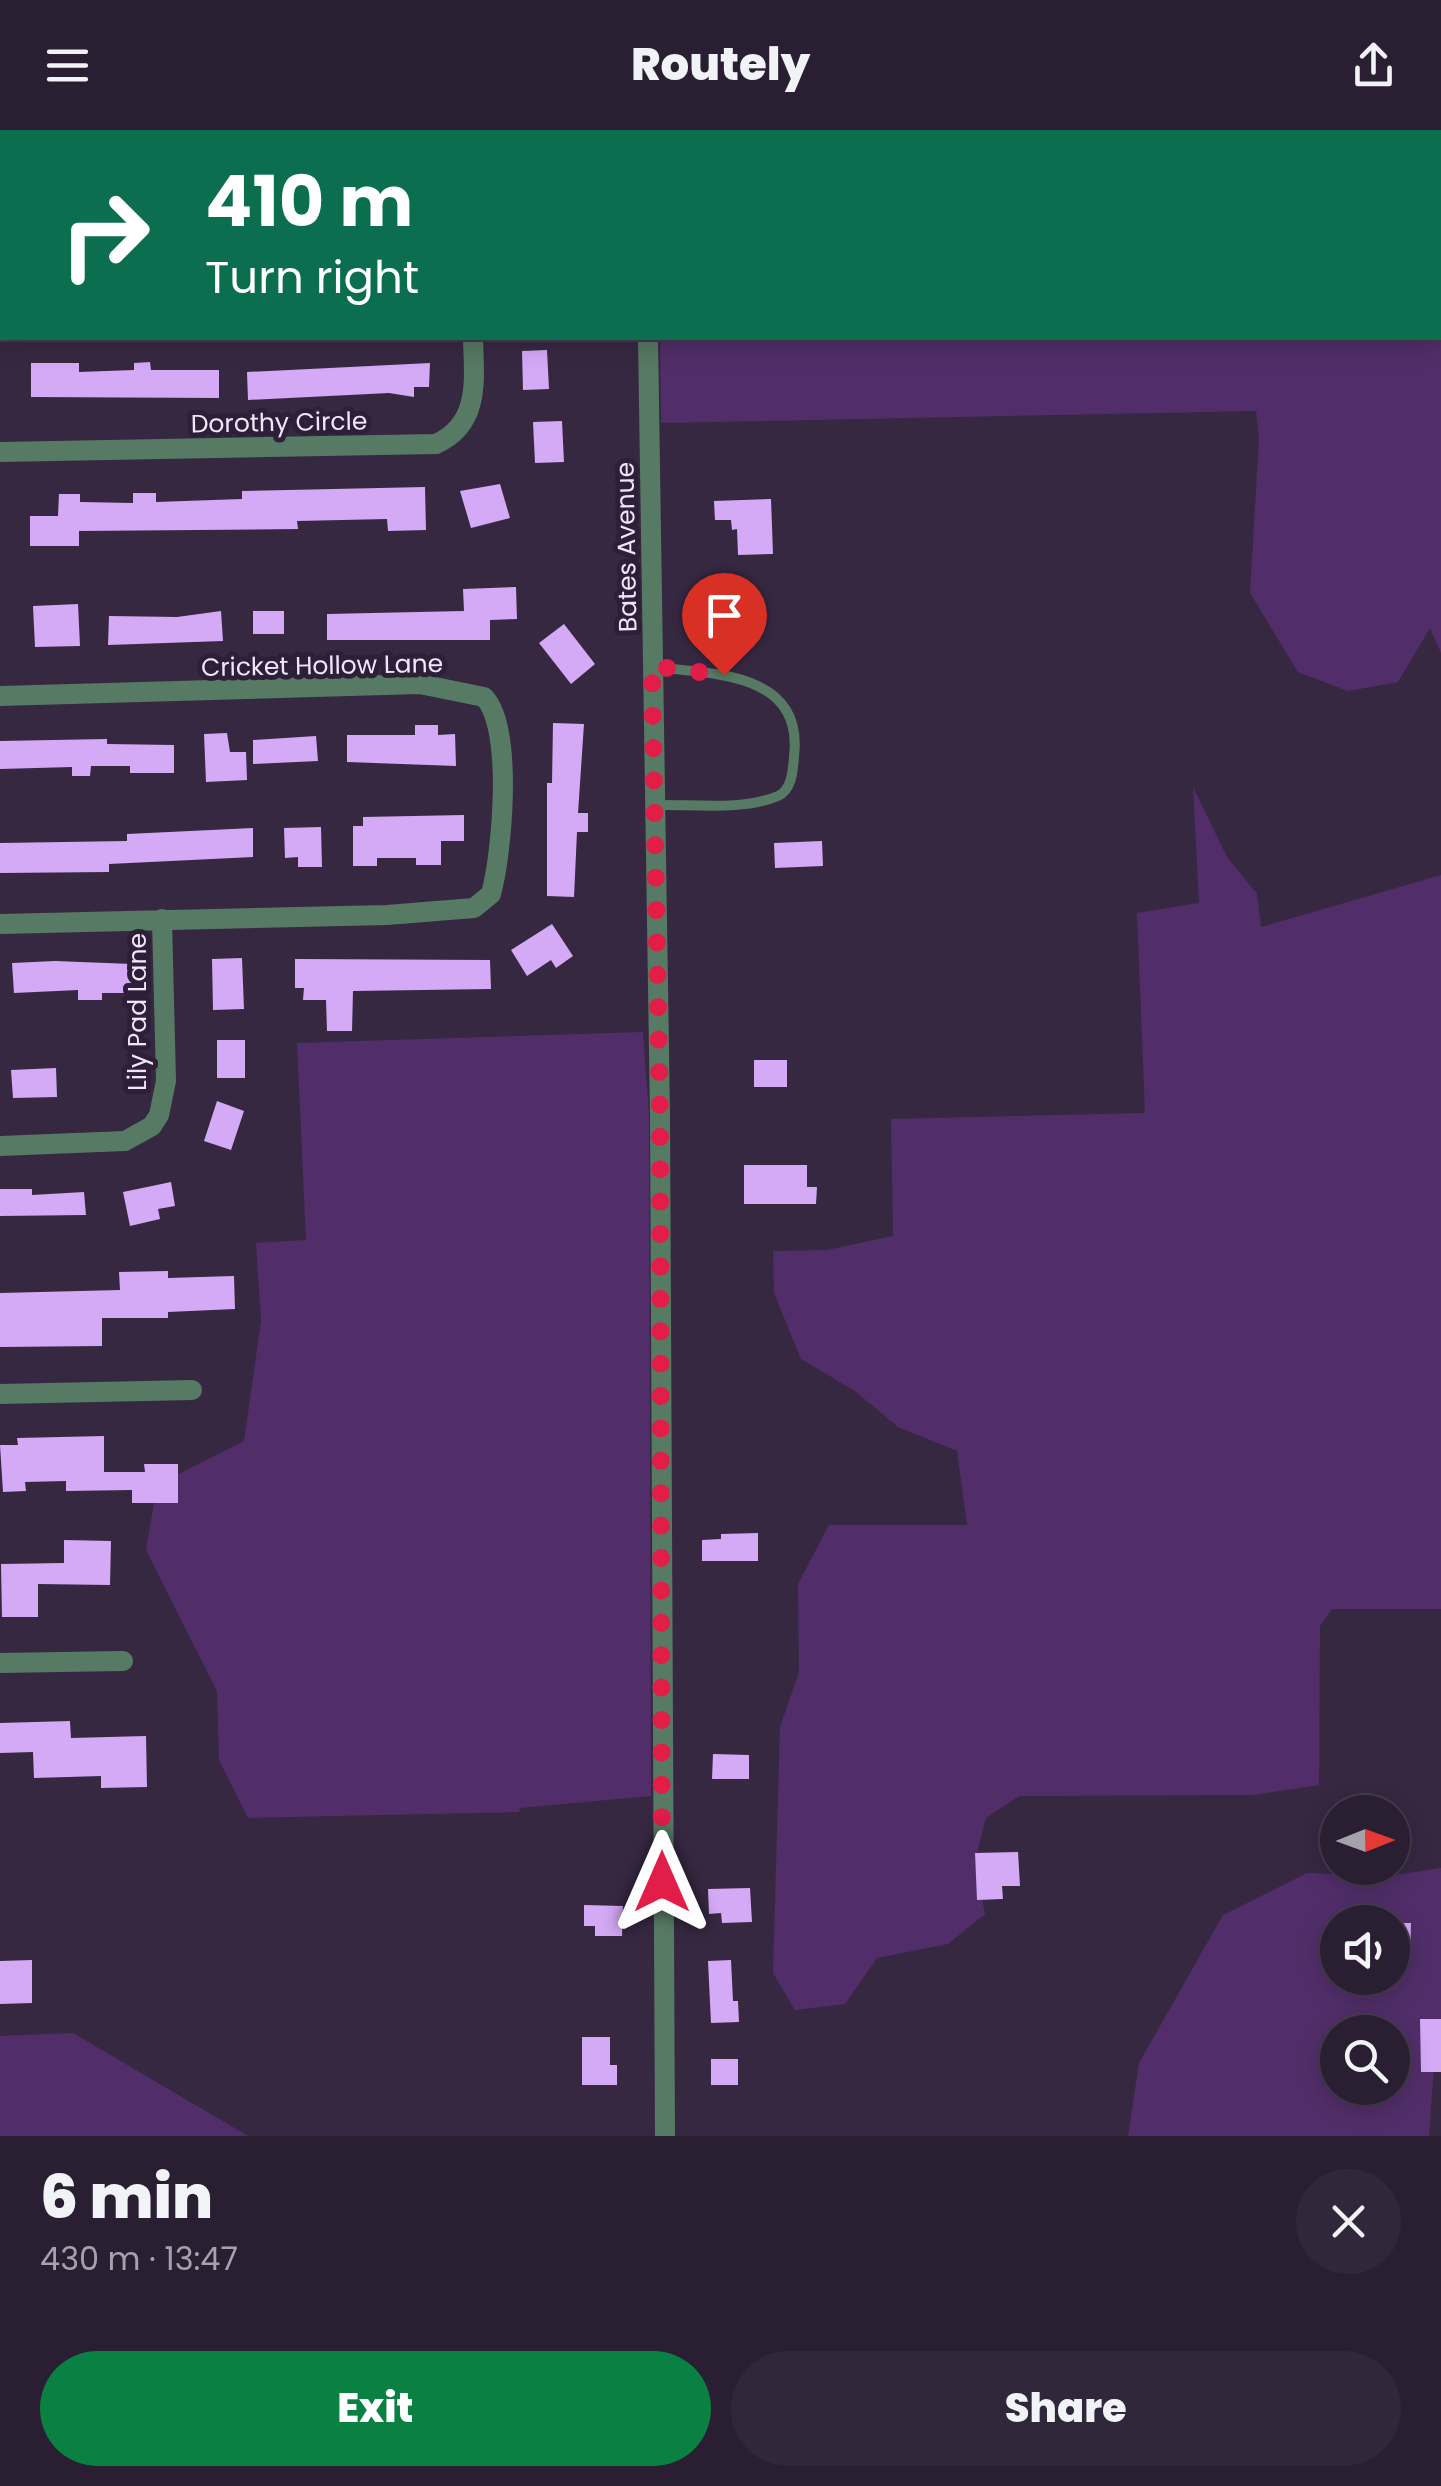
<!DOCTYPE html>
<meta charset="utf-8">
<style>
body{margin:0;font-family:Poppins,sans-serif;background:#31273a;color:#f1f3f6;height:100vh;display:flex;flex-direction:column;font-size:38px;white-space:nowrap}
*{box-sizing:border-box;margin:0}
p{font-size:32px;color:#a5a2ac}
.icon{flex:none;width:55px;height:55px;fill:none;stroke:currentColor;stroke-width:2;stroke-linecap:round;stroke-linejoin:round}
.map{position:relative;height:2006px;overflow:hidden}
.side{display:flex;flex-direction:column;background:#291e32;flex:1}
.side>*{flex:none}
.hud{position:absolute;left:0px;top:0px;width:1442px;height:210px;box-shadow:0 5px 25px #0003,0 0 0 2px #453c4d;background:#0b6e4f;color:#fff;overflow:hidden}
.needle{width:65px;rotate:89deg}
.buttons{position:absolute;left:1320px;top:1665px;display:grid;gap:20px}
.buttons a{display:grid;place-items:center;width:90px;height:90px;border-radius:50%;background:#291e32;box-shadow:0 5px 25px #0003,0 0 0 2px #453c4d;font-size:50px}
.pin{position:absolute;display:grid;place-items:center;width:85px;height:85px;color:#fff;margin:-102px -42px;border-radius:50% 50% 50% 0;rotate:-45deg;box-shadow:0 0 10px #0007}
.pin .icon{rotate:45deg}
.me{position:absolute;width:110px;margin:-55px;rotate:0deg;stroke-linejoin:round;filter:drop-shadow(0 0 8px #0008)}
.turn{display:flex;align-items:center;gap:35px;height:210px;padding:0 40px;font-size:45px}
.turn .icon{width:130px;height:130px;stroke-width:2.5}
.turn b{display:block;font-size:70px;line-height:85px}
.round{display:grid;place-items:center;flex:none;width:105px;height:105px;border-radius:52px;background:#31273a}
.head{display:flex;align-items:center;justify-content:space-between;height:170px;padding:0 40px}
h1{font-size:60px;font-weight:800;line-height:75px}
.action{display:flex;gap:20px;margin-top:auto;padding:20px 40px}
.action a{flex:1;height:115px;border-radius:60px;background:#0b8043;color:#fff;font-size:40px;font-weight:800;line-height:115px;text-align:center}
.action a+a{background:#31273a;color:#f1f3f6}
header{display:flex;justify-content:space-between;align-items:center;height:130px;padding:0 40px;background:#291e32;font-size:45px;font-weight:800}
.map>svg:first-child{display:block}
.green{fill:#512e69;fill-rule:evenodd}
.building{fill:#d4a9f6}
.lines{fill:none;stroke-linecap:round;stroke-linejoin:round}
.service{stroke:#577a64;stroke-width:10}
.minor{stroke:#577a64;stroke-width:20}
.tertiary{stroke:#577a64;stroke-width:20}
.route{stroke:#e11d48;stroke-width:18;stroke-dasharray:0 32.4}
.labels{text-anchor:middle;stroke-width:10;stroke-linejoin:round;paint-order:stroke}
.street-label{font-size:25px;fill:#efe6f7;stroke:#2d1f38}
</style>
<header><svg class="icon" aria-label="menu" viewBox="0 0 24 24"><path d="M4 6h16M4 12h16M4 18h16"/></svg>Routely<svg class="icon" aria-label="share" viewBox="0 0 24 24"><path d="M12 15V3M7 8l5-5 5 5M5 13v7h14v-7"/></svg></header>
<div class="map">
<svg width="1441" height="2006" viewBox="0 0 1441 2006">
<rect width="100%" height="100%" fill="#372842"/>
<path class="green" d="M 654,0 L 1239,0 L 1239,2 L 654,2 Z
M 1441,11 L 1441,523 L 1430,498 L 1398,552 L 1348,561 L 1298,542 L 1250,463 L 1259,309 L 1256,281 L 661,293 L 660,208 L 1440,208 Z
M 1193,657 L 1227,727 L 1257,764 L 1261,797 L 1441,745 L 1441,1479 L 1332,1479 L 1320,1496 L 1319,1655 L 1253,1665 L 1019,1666 L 986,1688 L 975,1730 L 985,1784 L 948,1814 L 877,1828 L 845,1874 L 795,1880 L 773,1843 L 780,1597 L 799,1542 L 798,1454 L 829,1395 L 967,1395 L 957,1321 L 898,1297 L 855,1261 L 801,1229 L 774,1163 L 773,1121 L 827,1120 L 893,1106 L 891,989 L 1145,983 L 1137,783 L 1199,773 Z
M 643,902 L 649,985 L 651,1666 L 520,1678 L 519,1682 L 248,1688 L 219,1630 L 217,1561 L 146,1420 L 157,1355 L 244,1311 L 261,1191 L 256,1113 L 306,1110 L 297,913 Z
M 1441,1738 L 1441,1889 L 1437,1891 L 1429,2006 L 1128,2006 L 1139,1933 L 1223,1785 L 1307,1743 L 1387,1746 ZM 1338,1792 L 1392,1792 L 1392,1848 L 1338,1848 ZM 1338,1902 L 1392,1902 L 1392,1958 L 1338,1958 Z
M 73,1903 L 248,2006 L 0,2006 L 0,1906 Z"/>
<path class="building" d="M 547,220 L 549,259 L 523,260 L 522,221 Z
M 150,232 L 151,240 L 219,240 L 219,268 L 31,267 L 31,233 L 79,233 L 79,242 L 134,240 L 134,233 Z
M 430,233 L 429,257 L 414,257 L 414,267 L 389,263 L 248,270 L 247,242 Z
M 562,291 L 564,332 L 535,333 L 533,292 Z
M 500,354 L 510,388 L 471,398 L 460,361 Z
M 425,357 L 426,400 L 388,401 L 387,389 L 297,391 L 298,399 L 79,401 L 79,416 L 30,416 L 30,386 L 58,386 L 59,364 L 80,364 L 80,372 L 133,373 L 133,363 L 156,363 L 156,372 L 242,369 L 242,361 Z
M 771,369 L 773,424 L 738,425 L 737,399 L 732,400 L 731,390 L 715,390 L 714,371 Z
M 516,457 L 517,489 L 490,490 L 490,510 L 327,510 L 327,484 L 464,481 L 463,459 Z
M 78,474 L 80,516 L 35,517 L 33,476 Z
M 221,481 L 223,511 L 108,515 L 109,486 L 177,487 Z
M 253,481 L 284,481 L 284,504 L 253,504 Z
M 564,494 L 595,534 L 571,554 L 539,513 Z
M 553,593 L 584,594 L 578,683 L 588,683 L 588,702 L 577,702 L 574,767 L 547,766 L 547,653 L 552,653 Z
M 415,595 L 438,595 L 438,605 L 455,604 L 456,636 L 347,632 L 347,605 L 415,605 Z
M 227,603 L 230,622 L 246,622 L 247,650 L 206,652 L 204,604 Z
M 316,606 L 318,631 L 253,634 L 253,610 Z
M 107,609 L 107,614 L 174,615 L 174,643 L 130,643 L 130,636 L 91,636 L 90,646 L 72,646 L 72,637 L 0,639 L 0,611 Z
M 464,685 L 464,711 L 441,711 L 441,735 L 416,735 L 416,728 L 377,728 L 377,736 L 353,736 L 353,696 L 363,696 L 363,687 Z
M 321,697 L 322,737 L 298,737 L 298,727 L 285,728 L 284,698 Z
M 253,698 L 253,727 L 109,734 L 109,742 L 0,743 L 0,713 L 127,711 L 127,704 Z
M 822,711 L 823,736 L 775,738 L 774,713 Z
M 552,794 L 573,826 L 556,838 L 551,830 L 527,846 L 511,820 Z
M 242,828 L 244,879 L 213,880 L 212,829 Z
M 295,829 L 490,830 L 491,859 L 353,861 L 352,901 L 327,901 L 326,870 L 303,870 L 304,858 L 295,858 Z
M 55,831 L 132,834 L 132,863 L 102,863 L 102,870 L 78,870 L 78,860 L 14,863 L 12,833 Z
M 217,910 L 245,910 L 245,948 L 217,948 Z
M 754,930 L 787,930 L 787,957 L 754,957 Z
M 56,938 L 57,967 L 13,968 L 11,940 Z
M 217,971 L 244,981 L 231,1020 L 204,1011 Z
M 744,1035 L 807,1035 L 807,1057 L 817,1057 L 816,1074 L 744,1074 Z
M 171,1052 L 175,1076 L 158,1079 L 160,1089 L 130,1096 L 123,1062 Z
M 0,1059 L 32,1059 L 32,1065 L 84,1062 L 86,1085 L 0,1086 Z
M 168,1141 L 168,1148 L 234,1146 L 235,1179 L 168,1182 L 168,1188 L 102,1188 L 102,1216 L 0,1217 L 0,1163 L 120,1160 L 119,1142 Z
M 104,1306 L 104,1342 L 145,1342 L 144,1334 L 178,1334 L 178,1373 L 132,1373 L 132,1360 L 66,1361 L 66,1351 L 25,1352 L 26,1361 L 3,1362 L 0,1315 L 18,1315 L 17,1308 Z
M 758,1403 L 758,1431 L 702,1431 L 702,1410 L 721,1409 L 721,1404 Z
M 64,1410 L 111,1411 L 110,1455 L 38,1454 L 38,1487 L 2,1487 L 1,1434 L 64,1433 Z
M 70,1591 L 71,1608 L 146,1606 L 147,1657 L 101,1658 L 101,1646 L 34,1648 L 33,1622 L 0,1623 L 0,1593 Z
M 713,1624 L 749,1625 L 749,1649 L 712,1649 Z
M 1018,1722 L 1020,1756 L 1002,1756 L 1003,1769 L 977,1770 L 975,1723 Z
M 750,1758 L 752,1792 L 722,1793 L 721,1783 L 709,1784 L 708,1759 Z
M 584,1775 L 623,1776 L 622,1806 L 595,1806 L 595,1796 L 584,1796 Z
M 1392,1793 L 1411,1793 L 1410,1832 L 1392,1831 Z
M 32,1830 L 32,1873 L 0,1874 L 0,1831 Z
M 731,1830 L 733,1871 L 738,1871 L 739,1892 L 711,1893 L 708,1831 Z
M 1420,1889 L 1441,1889 L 1441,1942 L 1421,1942 Z
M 582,1907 L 610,1907 L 610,1935 L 617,1935 L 617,1955 L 582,1955 Z
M 711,1929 L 738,1929 L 738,1955 L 711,1955 Z"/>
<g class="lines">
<path class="service" d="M 654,537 C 713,544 804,542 794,626 C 793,640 792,660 778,666 C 743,681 692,674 655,675"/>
<path class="minor" d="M 0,85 L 2,82
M 0,322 L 436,314 C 481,294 474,248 473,208
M 0,566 L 420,554 L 484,567 C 514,598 502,724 491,764 L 474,778 L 387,785 L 0,794
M 0,1016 L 125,1011 L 152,996 L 159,985 L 166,951 L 162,789
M 0,1264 L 192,1260
M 0,1533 L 123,1531"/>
<path class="tertiary" d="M 643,0 L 643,2
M 648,208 L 660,985 L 665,2006"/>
</g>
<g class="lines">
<path class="route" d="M 662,1752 L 660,985 L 652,536 L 724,545"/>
</g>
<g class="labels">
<g class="street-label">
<text transform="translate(279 292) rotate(-1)" y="9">Dorothy Circle</text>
<text transform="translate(626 417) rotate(-91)" y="9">Bates Avenue</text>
<text transform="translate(322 535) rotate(-1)" y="9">Cricket Hollow Lane</text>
<text transform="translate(137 882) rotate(-90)" y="9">Lily Pad Lane</text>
</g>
</g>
</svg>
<div class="buttons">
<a><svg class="needle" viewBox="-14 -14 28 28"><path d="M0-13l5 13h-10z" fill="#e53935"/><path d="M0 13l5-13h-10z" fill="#a5a2ac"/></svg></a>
<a><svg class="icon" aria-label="sound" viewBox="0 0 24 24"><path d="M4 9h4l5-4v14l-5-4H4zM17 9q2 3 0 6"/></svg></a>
<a><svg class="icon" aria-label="search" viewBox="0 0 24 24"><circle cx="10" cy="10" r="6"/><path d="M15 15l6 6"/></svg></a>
</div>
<div class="pin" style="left:724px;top:545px;background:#d93025"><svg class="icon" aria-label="arrive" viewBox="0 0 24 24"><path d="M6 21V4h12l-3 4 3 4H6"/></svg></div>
<svg class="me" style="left:662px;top:1752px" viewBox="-20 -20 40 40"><path d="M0-17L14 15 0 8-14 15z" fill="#e11d48" stroke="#fff" stroke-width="4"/></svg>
<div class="hud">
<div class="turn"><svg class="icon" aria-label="right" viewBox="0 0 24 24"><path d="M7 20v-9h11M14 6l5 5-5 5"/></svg><div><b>410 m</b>Turn right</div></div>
</div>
</div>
<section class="side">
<div class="head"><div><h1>6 min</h1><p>430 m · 13:47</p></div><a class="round"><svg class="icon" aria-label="close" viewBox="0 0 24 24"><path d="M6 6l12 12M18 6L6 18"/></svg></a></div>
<div class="action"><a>Exit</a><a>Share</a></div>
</section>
